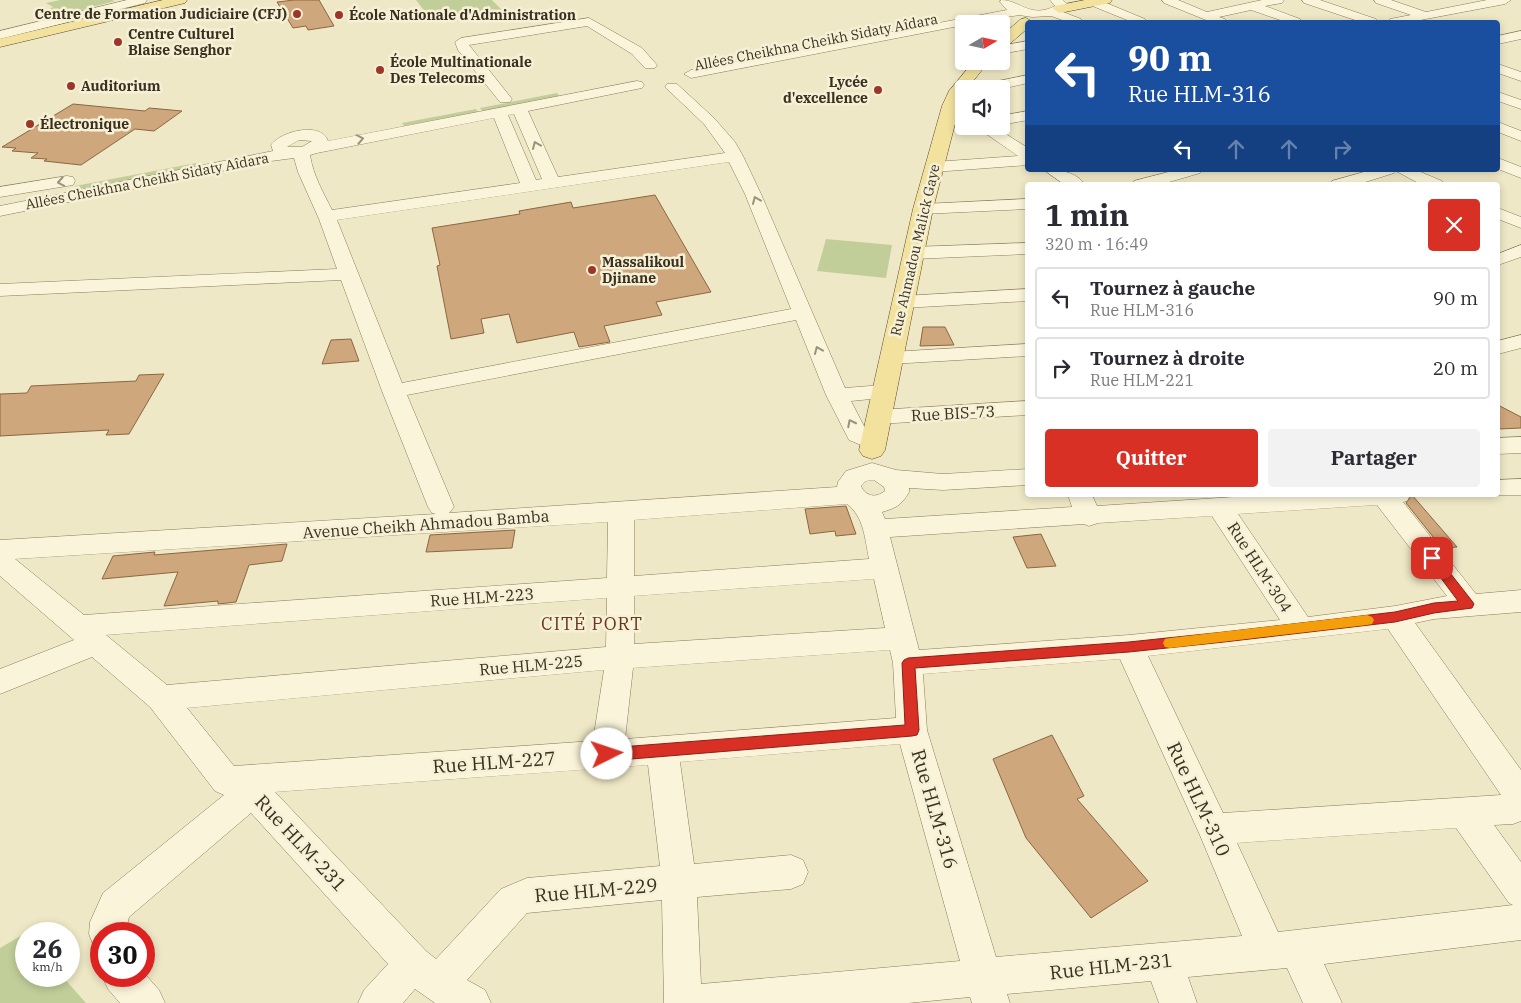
<!DOCTYPE html>
<html lang="fr">
<meta charset="utf-8">
<style>
body{margin:0;font-family:"IBM Plex Serif",serif;background:#f2f2f3;color:#2b2b33;height:100vh;display:flex;flex-direction:column;font-size:19px;white-space:nowrap}
*{box-sizing:border-box;margin:0}
p{font-size:16px;color:#7c7c81}
.icon{flex:none;width:28px;height:28px;fill:none;stroke:currentColor;stroke-width:2;stroke-linecap:round;stroke-linejoin:round}
.map{position:relative;flex:1;overflow:hidden}
.details{position:absolute;left:1025px;top:182px;width:475px;height:315px;display:flex;flex-direction:column;background:#fff;border-radius:5px;box-shadow:0 2px 8px #0003}
.details>*{flex:none}
.top-card{position:absolute;left:1025px;top:20px;width:475px;height:152px;border-radius:5px;box-shadow:0 2px 8px #0003;background:#1a4fa0;color:#fff;overflow:hidden}
.needle{width:32px;rotate:81deg}
.fabs{position:absolute;left:955px;top:15px;display:grid;gap:10px}
.fabs a{display:grid;place-items:center;width:55px;height:55px;border-radius:5px;background:#fff;box-shadow:0 2px 8px #0003;font-size:25px}
.speed{position:absolute;left:15px;top:922px;display:flex;gap:10px;font-size:25px;font-weight:700;text-align:center}
.speed>*{display:grid;place-content:center;width:65px;height:65px;border-radius:50%;background:#fff;box-shadow:0 2px 8px #0003;line-height:1}
.speed small{font-size:12px;font-weight:400}
.speed .limit{border:8px solid #d22;background:#fff;color:#111}
.pin{position:absolute;display:grid;place-items:center;width:42px;height:42px;color:#fff;margin:-21px;border-radius:10px;box-shadow:0 2px 8px #0006}
.me{position:absolute;width:55px;margin:-28px;rotate:86deg;stroke-linejoin:round;filter:drop-shadow(0 0 4px #0008)}
.turn{display:flex;align-items:center;gap:18px;height:105px;padding:0 20px;font-size:22px}
.turn .icon{width:65px;height:65px;stroke-width:2.5}
.turn b{display:block;font-size:35px;line-height:42px}
.lanes{display:flex;align-items:center;height:48px;padding:0 20px;background:#0003;justify-content:center;gap:25px;direction:ltr}
.lanes .off{opacity:.35}
.round{display:grid;place-items:center;flex:none;width:52px;height:52px;border-radius:5px;background:#f2f2f3}
.head{display:flex;align-items:center;justify-content:space-between;height:85px;padding:0 20px}
h1{font-size:30px;font-weight:700;line-height:38px}
.button{display:flex;gap:10px;margin-top:auto;padding:10px 20px}
.button a{flex:1;height:58px;border-radius:5px;background:#d93025;color:#fff;font-size:20px;font-weight:700;line-height:58px;text-align:center}
.button a+a{background:#f2f2f3;color:#2b2b33}
ul{padding:0;list-style:none}
li{display:flex;align-items:center;gap:15px;height:62px;margin:0 10px 8px;padding:0 10px;border:2px solid #e1e1e2;border-radius:5px}
li div{flex:1}
li b{display:block;font-size:19px}
li em{font-style:normal}
.map>svg:first-child{display:block}
.green{fill:#c2ce9a}
.building{fill:#cea77c;stroke:#8b6741}
.lines{fill:none;stroke-linecap:round;stroke-linejoin:round}
.minor-casing{stroke:#8b7a5b;stroke-width:1}
.major-casing{stroke:#59482f;stroke-width:1}
.minor{fill:#faf4da;fill-rule:evenodd}
.major{fill:#f2e29e;fill-rule:evenodd}
.oneway{stroke:#9a927c}
.route{fill:#d93025;stroke:#8d1f18}
.slow{fill:#f59e0b}
.poi-dot{fill:#9c362a;stroke:#f6f1d6;stroke-width:2}
.labels{text-anchor:middle;stroke-width:5;stroke-linejoin:round;paint-order:stroke}
.far-poi-label{font-size:14px;font-weight:bold;fill:#3b301f;stroke:#f6f1d6;text-anchor:start}
.far-street-label{font-size:14px;fill:#3b301f;stroke:#f6f1d6}
.street-label{font-size:16px;fill:#3b301f;stroke:#f6f1d6}
.neighbourhood-label{font-size:18px;letter-spacing:1px;fill:#69361e;stroke:#f6f1d6}
.near-street-label{font-size:19px;fill:#3b301f;stroke:#f6f1d6}
</style>
<div class="map">
<svg width="1521" height="1003" viewBox="0 0 1521 1003">
<rect width="100%" height="100%" fill="#efe8c6"/>
<path class="green" d="M 60,0 L 112,0 L 115,1 L 62,15 L 50,9 L 53,7 L 46,3 Z
M 416,0 L 492,0 L 503,11 L 433,22 Z
M 557,93 L 560,97 L 482,111 L 480,108 Z
M 476,109 L 478,112 L 404,126 L 402,123 Z
M 196,163 L 197,167 L 75,190 L 75,186 Z
M 826,239 L 892,245 L 886,278 L 817,271 Z
M 24,934 L 26,937 L 26,976 L 62,976 L 86,1003 L 0,1003 L 0,948 Z"/>
<path class="building" d="M 294,0 L 319,0 L 334,26 L 308,30 L 306,26 L 293,28 L 277,2 Z
M 73,104 L 145,111 L 149,108 L 182,111 L 154,131 L 135,129 L 81,165 L 44,161 L 47,159 L 31,158 L 38,153 L 12,151 L 16,148 L 2,147 Z
M 655,195 L 711,292 L 656,302 L 662,315 L 604,326 L 610,342 L 579,347 L 574,332 L 517,343 L 509,314 L 481,319 L 484,333 L 451,339 L 437,266 L 440,265 L 432,228 L 520,214 L 519,211 L 571,202 L 573,208 Z
M 923,327 L 945,327 L 954,345 L 920,346 Z
M 351,339 L 359,361 L 322,364 L 331,340 Z
M 164,374 L 129,434 L 106,435 L 109,430 L 0,436 L 0,394 L 27,393 L 31,386 L 136,381 L 139,375 Z
M 1498,405 L 1521,417 L 1521,428 L 1498,429 Z
M 1412,495 L 1457,547 L 1442,548 L 1406,503 Z
M 846,506 L 856,534 L 836,536 L 835,531 L 810,534 L 805,509 Z
M 515,530 L 512,548 L 426,552 L 430,535 Z
M 1041,534 L 1056,566 L 1027,568 L 1013,537 Z
M 287,544 L 282,561 L 249,565 L 236,602 L 218,604 L 218,601 L 164,606 L 178,572 L 102,579 L 113,556 L 155,552 L 154,555 Z
M 1052,735 L 1084,796 L 1077,799 L 1148,881 L 1091,918 L 1026,838 L 993,759 Z"/>
<g class="lines">
<g class="minor-casing">
<path id="minor" d="M 127,0 L 147,0 L 145,3 L 0,39 L 0,31 Z
M 1001,0 C 1020,0 1030,19 1055,6 L 1050,0 L 1063,0 L 1067,4 L 1067,8 L 1063,12 L 1081,19 L 1083,22 L 1068,22 L 1051,16 L 1032,17 L 1019,15 L 964,24 L 964,25 L 691,78 L 684,74 L 691,70 L 1007,10 L 1000,2 Z
M 1089,0 L 1099,0 L 1145,19 L 1147,22 L 1132,22 L 1090,5 L 1088,2 Z
M 1162,0 L 1178,0 L 1207,12 L 1262,0 L 1284,0 L 1282,3 L 1265,6 L 1300,19 L 1302,22 L 1286,22 L 1251,10 L 1219,17 L 1225,19 L 1227,22 L 1211,22 L 1164,3 Z
M 1302,0 L 1320,0 L 1376,19 L 1378,22 L 1361,22 L 1304,3 Z
M 1374,0 L 1391,0 L 1426,12 L 1487,0 L 1511,0 L 1505,4 L 1410,22 L 1388,22 L 1390,19 L 1411,15 L 1376,3 Z
M 589,18 L 642,48 L 657,65 L 655,68 L 645,68 L 632,54 L 587,26 L 469,45 L 512,99 L 510,102 L 500,102 L 458,50 L 455,42 L 461,38 Z
M 1521,31 L 1521,39 L 1498,44 L 1498,36 Z
M 1028,41 L 1028,49 L 1001,54 L 1001,46 Z
M 1498,64 L 1521,72 L 1521,81 L 1498,73 Z
M 1028,75 L 1028,83 L 1001,89 L 973,89 L 975,86 Z
M 637,81 L 642,82 L 644,85 L 642,88 L 528,111 L 558,177 L 725,153 L 704,124 L 665,87 L 667,84 L 677,84 L 714,118 L 735,142 L 743,156 L 761,194 L 845,388 L 883,385 L 891,387 L 894,392 L 891,397 L 851,401 L 866,430 L 881,437 L 885,442 L 881,447 L 873,450 L 849,440 L 826,395 L 796,320 L 407,395 L 454,507 L 449,513 L 837,487 L 838,482 L 846,471 L 872,463 L 896,470 L 943,474 L 1028,469 L 1028,485 L 943,490 L 909,488 L 909,492 C 902,505 896,508 882,512 L 885,519 L 1072,507 L 1068,495 L 1092,495 L 1097,506 L 1264,495 L 1410,495 L 1407,501 L 1403,502 L 1476,594 L 1521,590 L 1521,612 L 1434,619 L 1415,623 L 1521,770 L 1521,821 L 1513,824 L 1494,825 L 1521,862 L 1521,940 L 1324,964 L 1342,1003 L 1303,1003 L 1287,968 L 1188,977 L 1197,1003 L 1159,1003 L 1151,981 L 1007,994 L 1010,1003 L 972,1003 L 970,997 L 908,1003 L 664,1003 L 662,900 L 527,913 L 467,980 L 485,990 L 491,1003 L 435,1003 L 415,989 L 403,1003 L 358,1003 L 364,990 L 388,964 L 251,813 L 129,917 L 125,934 L 101,934 L 101,950 L 94,947 L 89,934 L 90,922 L 103,893 L 224,795 L 215,791 L 150,707 L 92,657 L 0,694 L 0,669 L 74,640 L 0,576 L 0,540 L 436,514 L 432,513 L 428,507 L 382,391 L 341,280 L 0,296 L 0,284 L 337,269 L 319,219 L 298,172 L 294,158 L 271,161 L 0,216 L 0,206 L 273,151 L 271,145 C 281,131 322,121 328,141 ZM 514,114 L 542,179 L 536,180 L 508,115 ZM 494,118 L 520,183 L 332,210 C 323,192 313,175 310,155 L 317,153 ZM 299,140 L 312,141 L 302,147 L 287,147 ZM 729,162 L 745,194 L 791,309 L 402,383 L 337,220 ZM 874,480 L 884,487 L 885,491 C 876,498 866,497 861,486 L 866,481 ZM 847,504 C 864,516 865,540 869,559 L 634,576 L 634,520 ZM 1377,505 L 1447,596 L 1395,606 L 1308,617 L 1238,514 ZM 1212,516 L 1280,620 L 1129,635 L 919,650 L 890,537 L 1084,524 L 1089,526 L 1098,523 ZM 608,522 L 607,578 L 84,615 L 15,559 ZM 874,579 L 885,628 L 634,644 L 634,596 ZM 607,598 L 606,647 L 167,685 L 106,635 ZM 1388,629 L 1501,795 L 1223,813 L 1148,656 ZM 890,650 L 893,663 L 896,718 L 625,739 L 633,668 ZM 1120,659 L 1199,833 L 1242,936 L 996,957 L 927,730 L 923,674 ZM 604,670 L 593,741 L 234,766 L 187,708 ZM 900,744 L 960,961 L 701,984 L 697,897 L 791,889 L 803,884 L 808,872 L 803,860 L 791,855 L 694,864 L 680,762 ZM 648,765 L 660,866 L 527,878 L 501,889 L 436,959 L 426,951 L 275,792 ZM 1456,828 L 1509,903 L 1513,905 L 1278,932 L 1237,843 Z
M 1498,92 L 1521,100 L 1521,109 L 1498,101 Z
M 950,102 L 964,108 L 964,119 L 959,118 L 943,106 L 945,103 Z
M 1028,111 L 1028,120 L 1001,125 L 1001,116 Z
M 1498,122 L 1521,131 L 1521,141 L 1498,132 Z
M 975,126 L 993,126 L 1028,148 L 1028,165 L 934,172 L 928,170 L 926,167 L 928,164 L 934,162 L 1018,156 Z
M 1498,158 L 1521,167 L 1521,178 L 1498,169 Z
M 1044,170 C 1059,170 1076,171 1085,185 L 1065,185 Z
M 1176,170 L 1202,170 L 1200,173 L 1159,185 L 1132,185 L 1134,181 Z
M 1371,170 L 1416,170 L 1442,181 L 1444,185 L 1422,185 L 1396,171 L 1394,173 L 1356,185 L 1330,185 L 1332,181 Z
M 67,176 L 73,177 L 75,181 L 73,185 L 0,197 L 0,187 Z
M 1028,199 L 1028,209 L 923,214 L 917,213 L 914,209 L 917,205 L 923,204 Z
M 1498,208 L 1521,217 L 1521,228 L 1498,219 Z
M 1028,243 L 1028,254 L 913,259 L 906,257 L 904,253 L 906,249 L 913,247 Z
M 1521,245 L 1521,257 L 1498,265 L 1498,254 Z
M 1028,289 L 1028,301 L 903,308 L 896,306 L 893,302 L 896,298 L 903,296 Z
M 1521,335 L 1521,348 L 1498,354 L 1498,341 Z
M 1028,344 L 1028,356 L 891,364 L 883,363 L 880,358 L 883,353 L 891,352 Z
M 1028,401 L 1028,415 L 878,424 L 870,422 L 867,417 L 870,412 L 878,410 Z
M 1521,437 L 1521,453 L 1498,454 L 1498,438 Z
M 1521,479 L 1521,495 L 1493,495 L 1498,495 L 1498,480 Z
M 144,973 L 159,990 L 165,1003 L 120,1003 L 108,989 L 102,976 L 144,976 Z"/>
</g>
<g class="major-casing">
<path id="major" d="M 163,0 L 187,0 L 185,3 L 0,47 L 0,39 Z
M 1085,0 L 1112,0 L 1110,3 L 1060,13 L 1053,9 L 1055,6 Z
M 1026,18 L 1033,22 L 1028,22 L 1028,28 L 1006,47 L 1001,48 L 1001,36 L 1021,19 Z
M 974,61 L 989,61 L 967,89 L 964,89 L 933,209 L 885,450 L 881,456 L 872,459 L 863,456 L 859,450 L 913,209 L 942,106 L 949,91 Z"/>
</g>
<use href="#minor" class="minor"/>
<use href="#major" class="major"/>
</g>
<defs><path id="oneway-chevron" d="M-2-3.5L2.5 0L-2 3.5" fill="none" stroke-width="1.6" stroke-linecap="round" stroke-linejoin="round" transform="scale(1.25)"/></defs>
<g class="oneway">
<use href="#oneway-chevron" transform="translate(360 139) rotate(-11)"/>
<use href="#oneway-chevron" transform="translate(536 145) rotate(-113)"/>
<use href="#oneway-chevron" transform="translate(61 182) rotate(170)"/>
<use href="#oneway-chevron" transform="translate(756 200) rotate(-113)"/>
<use href="#oneway-chevron" transform="translate(818 350) rotate(-113)"/>
<use href="#oneway-chevron" transform="translate(851 423) rotate(-117)"/>
</g>
<path class="route" d="M 1432,553 L 1436,555 L 1472,601 L 1474,604 L 1472,608 L 1434,613 L 1395,622 L 1224,642 L 1129,652 L 915,668 L 919,730 L 917,735 L 912,736 L 607,761 L 602,759 L 600,754 L 602,750 L 607,748 L 905,725 L 902,663 L 904,660 L 908,658 L 1129,642 L 1224,632 L 1395,612 L 1434,603 L 1458,601 L 1426,558 Z"/>
<path class="slow" d="M 1367,615 L 1372,617 L 1374,620 L 1372,624 L 1367,625 L 1170,648 L 1165,647 L 1163,643 L 1165,639 L 1170,638 Z"/>
<g class="poi-dot">
<circle cx="297" cy="14" r="5"/>
<circle cx="339" cy="15" r="5"/>
<circle cx="118" cy="42" r="5"/>
<circle cx="380" cy="70" r="5"/>
<circle cx="71" cy="86" r="5"/>
<circle cx="878" cy="90" r="5"/>
<circle cx="30" cy="124" r="5"/>
<circle cx="592" cy="270" r="5"/>
</g>
<g class="labels">
<g class="far-poi-label">
<text x="287" y="19" text-anchor="end">Centre de Formation Judiciaire (CFJ)</text>
<text x="349" y="20">École Nationale d'Administration</text>
<text x="128" y="39">Centre Culturel<tspan x="128" dy="16">Blaise Senghor</tspan></text>
<text x="390" y="67">École Multinationale<tspan x="390" dy="16">Des Telecoms</tspan></text>
<text x="868" y="87" text-anchor="end">Lycée<tspan x="868" dy="16">d'excellence</tspan></text>
<text x="81" y="91">Auditorium</text>
<text x="40" y="129">Électronique</text>
<text x="602" y="267">Massalikoul<tspan x="602" dy="16">Djinane</tspan></text>
</g>
<g class="far-street-label">
<text transform="translate(816 42) rotate(-11)" y="5">Allées Cheikhna Cheikh Sidaty Aîdara</text>
<text transform="translate(147 181) rotate(-11)" y="5">Allées Cheikhna Cheikh Sidaty Aîdara</text>
<text transform="translate(915 250) rotate(-77)" y="5">Rue Ahmadou Malick Gaye</text>
</g>
<g class="street-label">
<text transform="translate(953 413) rotate(-3)" y="6">Rue BIS-73</text>
<text transform="translate(426 524) rotate(-4)" y="6">Avenue Cheikh Ahmadou Bamba</text>
<text transform="translate(1260 567) rotate(57)" y="6">Rue HLM-304</text>
<text transform="translate(482 597) rotate(-4)" y="6">Rue HLM-223</text>
<text transform="translate(531 665) rotate(-5)" y="6">Rue HLM-225</text>
</g>
<g class="neighbourhood-label">
<text x="592" y="630">CITÉ PORT</text>
</g>
<g class="near-street-label">
<text transform="translate(494 762) rotate(-4)" y="7">Rue HLM-227</text>
<text transform="translate(1199 799) rotate(65)" y="7">Rue HLM-310</text>
<text transform="translate(935 809) rotate(74)" y="7">Rue HLM-316</text>
<text transform="translate(301 843) rotate(47)" y="7">Rue HLM-231</text>
<text transform="translate(596 890) rotate(-5)" y="7">Rue HLM-229</text>
<text transform="translate(1111 966) rotate(-6)" y="7">Rue HLM-231</text>
</g>
</g>
</svg>
<div class="fabs">
<a><svg class="needle" viewBox="-14 -14 28 28"><path d="M0-13l5 13h-10z" fill="#e53935"/><path d="M0 13l5-13h-10z" fill="#7c7c81"/></svg></a>
<a><svg class="icon" aria-label="sound" viewBox="0 0 24 24"><path d="M4 9h4l5-4v14l-5-4H4zM17 9q2 3 0 6"/></svg></a>
</div>
<div class="speed"><div>26<small>km/h</small></div><div class="limit">30</div></div>
<div class="pin" style="left:1432px;top:558px;background:#d93025"><svg class="icon" aria-label="arrive" viewBox="0 0 24 24"><path d="M6 21V4h12l-3 4 3 4H6"/></svg></div>
<svg class="me" style="left:607px;top:754px" viewBox="-20 -20 40 40"><circle r="19" fill="#fff"/><path d="M0-13L10 11 0 6-10 11z" fill="#d93025"/></svg>
<div class="top-card">
<div class="turn"><svg class="icon" aria-label="left" viewBox="0 0 24 24"><path d="M17 20v-9H6M10 6l-5 5 5 5"/></svg><div><b>90 m</b>Rue HLM-316</div></div>
<div class="lanes"><svg class="icon" aria-label="left" viewBox="0 0 24 24"><path d="M17 20v-9H6M10 6l-5 5 5 5"/></svg><svg class="icon off" aria-label="ahead" viewBox="0 0 24 24"><path d="M12 20V5M6 11l6-6 6 6"/></svg><svg class="icon off" aria-label="ahead" viewBox="0 0 24 24"><path d="M12 20V5M6 11l6-6 6 6"/></svg><svg class="icon off" aria-label="right" viewBox="0 0 24 24"><path d="M7 20v-9h11M14 6l5 5-5 5"/></svg></div>
</div>
<section class="details">
<div class="head"><div><h1>1 min</h1><p>320 m · 16:49</p></div><a class="round" style="background:#d93025;color:#fff"><svg class="icon" aria-label="close" viewBox="0 0 24 24"><path d="M6 6l12 12M18 6L6 18"/></svg></a></div>
<ul>
<li><svg class="icon" aria-label="left" viewBox="0 0 24 24"><path d="M17 20v-9H6M10 6l-5 5 5 5"/></svg><div><b>Tournez à gauche</b><p>Rue HLM-316</p></div><em>90 m</em></li>
<li><svg class="icon" aria-label="right" viewBox="0 0 24 24"><path d="M7 20v-9h11M14 6l5 5-5 5"/></svg><div><b>Tournez à droite</b><p>Rue HLM-221</p></div><em>20 m</em></li>
</ul>
<div class="button"><a>Quitter</a><a>Partager</a></div>
</section>
</div>
